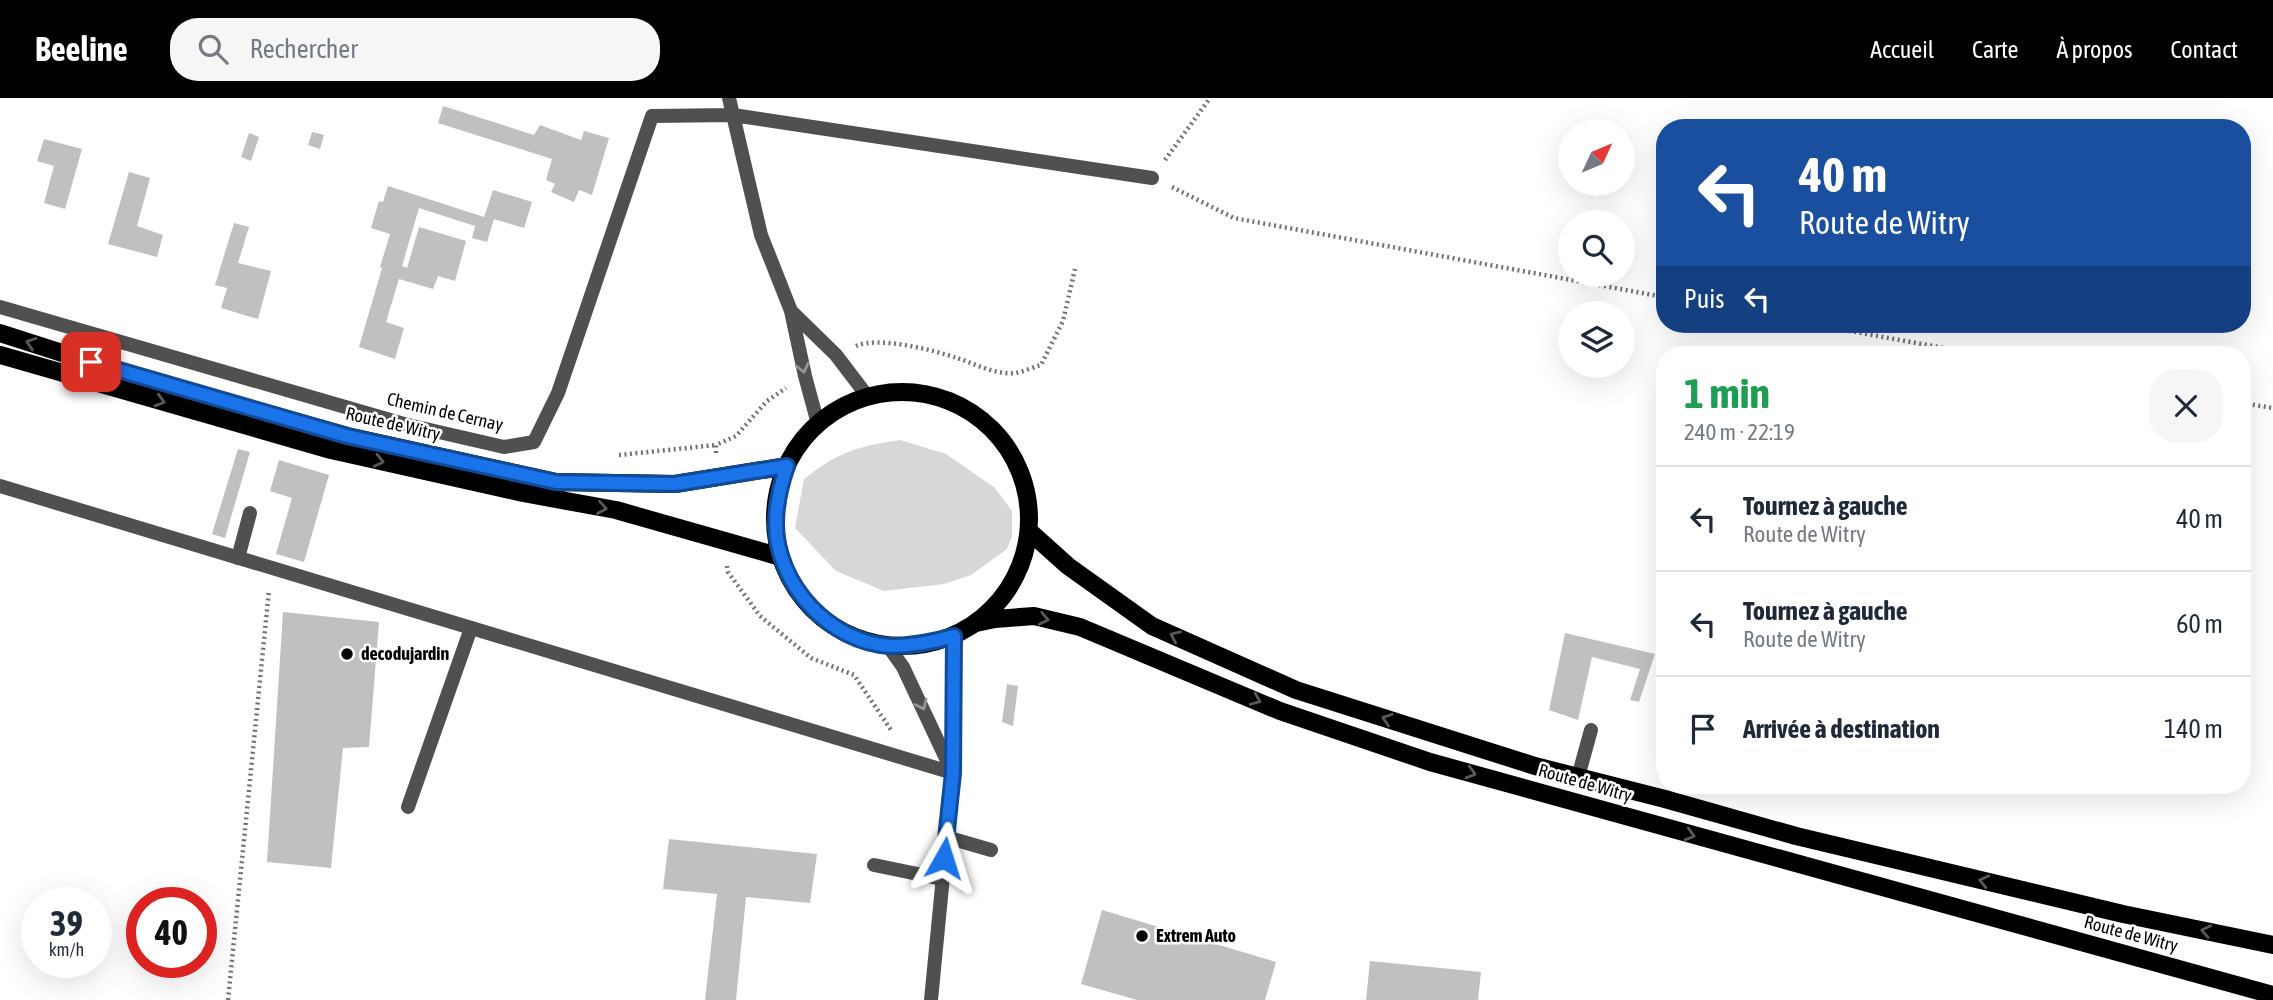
<!DOCTYPE html>
<html lang="fr">
<meta charset="utf-8">
<style>
body{margin:0;font-family:"Asap Condensed",sans-serif;background:#f6f6f7;color:#1f2937;height:100vh;display:flex;flex-direction:column;font-size:26px;white-space:nowrap}
*{box-sizing:border-box;margin:0}
p{font-size:23px;color:#747a83}
.icon{flex:none;width:38px;height:38px;fill:none;stroke:currentColor;stroke-width:2;stroke-linecap:round;stroke-linejoin:round}
.map{position:relative;flex:1;overflow:hidden}
.sheet{position:absolute;left:1656px;top:248px;width:595px;height:448px;display:flex;flex-direction:column;background:#fff;border-radius:28px;box-shadow:0 7px 28px #0002}
.sheet>*{flex:none}
.top-card{position:absolute;left:1656px;top:21px;width:595px;height:214px;border-radius:28px;box-shadow:0 7px 28px #0002;background:#1a4fa0;color:#fff;overflow:hidden}
.needle{width:46px;rotate:46deg}
.buttons{position:absolute;left:1558px;top:21px;display:grid;gap:14px}
.buttons a{display:grid;place-items:center;width:77px;height:77px;border-radius:50%;background:#fff;box-shadow:0 7px 28px #0002;font-size:35px}
.speed{position:absolute;left:21px;top:789px;display:flex;gap:14px;font-size:35px;font-weight:700;text-align:center}
.speed>*{display:grid;place-content:center;width:91px;height:91px;border-radius:50%;background:#fff;box-shadow:0 7px 28px #0002;line-height:1}
.speed small{font-size:18px;font-weight:400}
.speed .limit{border:10px solid #d22;background:#fff;color:#111}
.pin{position:absolute;display:grid;place-items:center;width:60px;height:60px;color:#fff;margin:-30px;border-radius:14px;box-shadow:0 4px 10px #0006}
.me{position:absolute;width:77px;margin:-38px;rotate:6deg;stroke-linejoin:round;filter:drop-shadow(0 0 5px #0008)}
.turn{display:flex;align-items:center;gap:24px;height:147px;padding:0 28px;font-size:32px}
.turn .icon{width:91px;height:91px;stroke-width:2.5}
.turn b{display:block;font-size:49px;line-height:60px}
.then{display:flex;align-items:center;height:66px;padding:0 28px;background:#0003;gap:14px;font-size:26px}
.round{display:grid;place-items:center;flex:none;width:74px;height:74px;border-radius:28px;background:#f6f6f7}
.summary{display:flex;align-items:center;justify-content:space-between;height:119px;padding:0 28px}
h1{font-size:42px;font-weight:700;line-height:52px;color:#1e9e55}
ul{padding:0;list-style:none}
li{display:flex;align-items:center;gap:21px;height:105px;padding:0 28px;border-top:2px solid #e0e1e3}
li div{flex:1}
li b{display:block;font-size:26px}
li em{font-style:normal}
header{display:flex;align-items:center;gap:42px;box-sizing:border-box;height:98px;padding:0 35px;background:#000;color:#fff}
header strong{font-size:33px}
nav{display:flex;gap:38px;margin-inline-start:auto;font-size:24px}
.search{width:490px;height:63px;background:#f6f6f7;display:flex;align-items:center;gap:18px;box-sizing:border-box;padding:0 24px;border-radius:28px;color:#747a83;font-size:26px}
.map>svg:first-child{display:block}
.green{fill:#d7d7d7}
.building{fill:#c0c0c0}
.lines{fill:none;stroke-linecap:round;stroke-linejoin:round}
.path{stroke:#727272;stroke-width:4.5;stroke-dasharray:2 3.5;stroke-linecap:butt}
.service{stroke:#505050;stroke-width:14}
.minor{stroke:#505050;stroke-width:14}
.tertiary{stroke:#505050;stroke-width:14}
.primary{stroke:#000;stroke-width:18}
.oneway{stroke:#595959}
.oneway2{stroke:#969696}
.route-casing{stroke:#114b97;stroke-width:18}
.route{stroke:#1a73e8;stroke-width:12}
.poi-dot{fill:#000;stroke:#fff;stroke-width:2.5}
.labels{text-anchor:middle;stroke-width:5;stroke-linejoin:round;paint-order:stroke}
.street-label{font-size:18px;fill:#000;stroke:#fff}
.poi-label{font-size:18px;font-weight:bold;fill:#000;stroke:#fff;text-anchor:start}
</style>
<header>
<strong>Beeline</strong>
<div class="search"><svg class="icon" aria-label="search" viewBox="0 0 24 24"><circle cx="10" cy="10" r="6"/><path d="M15 15l6 6"/></svg>Rechercher</div>
<nav><a>Accueil</a><a>Carte</a><a>À propos</a><a>Contact</a></nav>
</header>
<div class="map">
<svg width="2273" height="902" viewBox="0 0 2273 902">
<rect width="100%" height="100%" fill="#fff"/>
<path class="green" d="M 900,342 L 946,356 L 995,390 L 1012,413 L 1012,438 L 1007,451 L 971,477 L 944,486 L 884,493 L 836,473 L 795,430 L 804,381 C 840,353 856,349 900,342 Z"/>
<path class="building" d="M 443,8 L 534,37 L 540,27 L 581,42 L 584,33 L 609,40 L 592,97 L 579,92 L 574,104 L 551,94 L 555,86 L 546,82 L 552,61 L 438,25 Z
M 312,34 L 324,37 L 320,51 L 308,47 Z
M 249,35 L 259,39 L 251,63 L 241,59 Z
M 44,41 L 82,51 L 65,111 L 44,105 L 54,68 L 37,63 Z
M 129,74 L 150,80 L 137,128 L 163,137 L 157,159 L 108,146 Z
M 388,88 L 484,119 L 493,92 L 532,104 L 524,130 L 494,121 L 487,144 L 472,140 L 475,128 L 419,110 L 402,168 L 407,170 L 419,129 L 466,143 L 455,183 L 438,178 L 433,191 L 399,181 L 386,224 L 404,230 L 395,261 L 359,249 L 382,170 L 380,169 L 390,136 L 371,130 L 379,103 L 383,104 Z
M 234,125 L 249,129 L 238,165 L 271,173 L 258,221 L 221,210 L 227,190 L 215,187 Z
M 238,351 L 250,354 L 225,440 L 212,436 Z
M 279,362 L 329,377 L 304,464 L 276,456 L 292,400 L 270,393 Z
M 283,514 L 379,524 L 369,649 L 343,650 L 331,770 L 267,764 Z
M 1565,535 L 1655,556 L 1639,604 L 1630,602 L 1640,571 L 1592,559 L 1578,622 L 1549,612 Z
M 1007,586 L 1018,588 L 1013,628 L 1002,624 Z
M 669,741 L 817,756 L 810,805 L 746,799 L 736,902 L 705,902 L 717,796 L 663,791 Z
M 1102,812 L 1276,864 L 1265,902 L 1137,902 L 1081,886 Z
M 1370,863 L 1481,874 L 1478,902 L 1366,902 Z"/>
<g class="lines">
<path class="path" d="M 1165,62 L 1210,0
M 1172,89 L 1234,120 L 1664,199
M 1811,226 L 1983,257
M 856,248 C 878,238 934,252 957,260 C 976,266 995,277 1015,275 C 1023,274 1033,269 1041,267 L 1063,223 L 1075,171
M 2242,305 L 2273,310
M 716,355 L 716,347 L 736,338 L 767,303 L 786,290
M 619,357 L 716,347
M 727,468 L 728,474 L 760,518 L 811,560 L 854,577 L 891,632
M 228,902 L 269,492"/>
<path class="service" d="M 238,460 L 250,415
M 1578,679 L 1591,632
M 408,709 L 471,530
M 946,739 L 991,752
M 874,767 L 942,781"/>
<path class="minor" d="M 0,209 L 404,326 L 504,349 L 534,344 L 558,295 L 652,18 L 733,17 L 729,0
M 792,214 L 836,257 L 868,299
M 818,326 L 805,278 L 791,213 L 761,137 L 733,17 L 1152,80
M 0,388 L 953,675"/>
<path class="tertiary" d="M 888,548 L 903,569 L 951,671
M 931,902 L 953,675 L 954,538"/>
<path class="primary" d="M 0,235 L 137,279 L 347,338 L 556,384 L 675,386 L 787,368
M 0,257 L 331,352 L 523,395 L 616,412 L 781,459
M775 421a127 127 0 1 1 254 0a127 127 0 1 1-254 0Z
M 1029,433 L 1068,468 L 1152,528 L 1296,592 L 1535,668 L 1665,701 L 1796,738 L 2123,816 L 2273,847
M 976,525 L 995,521 L 1034,518 L 1080,529 L 1280,613 L 1430,664 L 2273,897"/>
</g>
<defs><path id="oneway-chevron" d="M-2-3.5L2.5 0L-2 3.5" fill="none" stroke-width="1.6" stroke-linecap="round" stroke-linejoin="round" transform="scale(1.75)"/></defs>
<g class="oneway">
<use href="#oneway-chevron" transform="translate(31 245) rotate(-162)"/>
<use href="#oneway-chevron" transform="translate(160 303) rotate(16)"/>
<use href="#oneway-chevron" transform="translate(379 363) rotate(13)"/>
<use href="#oneway-chevron" transform="translate(602 410) rotate(10)"/>
<use href="#oneway-chevron" transform="translate(1044 521) rotate(11)"/>
<use href="#oneway-chevron" transform="translate(1175 538) rotate(-156)"/>
<use href="#oneway-chevron" transform="translate(1256 602) rotate(23)"/>
<use href="#oneway-chevron" transform="translate(1387 621) rotate(-162)"/>
<use href="#oneway-chevron" transform="translate(1471 675) rotate(16)"/>
<use href="#oneway-chevron" transform="translate(1690 737) rotate(16)"/>
<use href="#oneway-chevron" transform="translate(1984 783) rotate(-167)"/>
<use href="#oneway-chevron" transform="translate(2206 833) rotate(-168)"/>
</g>
<g class="oneway2">
<use href="#oneway-chevron" transform="translate(803 270) rotate(77)"/>
<use href="#oneway-chevron" transform="translate(922 607) rotate(65)"/>
</g>
<g class="lines">
<g class="route-casing">
<path id="route" d="M 91,264 L 347,338 L 556,384 L 675,386 L 787,368 C 780,388 776,405 776,426 C 776,486 830,545 891,548 C 914,548 933,544 954,538 L 953,675 L 944,760"/>
</g>
<use href="#route" class="route"/>
</g>
<g class="poi-dot">
<circle cx="347" cy="556" r="7"/>
<circle cx="1142" cy="838" r="7"/>
</g>
<g class="labels">
<g class="street-label">
<text transform="translate(445 314) rotate(13)" y="6">Chemin de Cernay</text>
<text transform="translate(393 326) rotate(13)" y="6">Route de Witry</text>
<text transform="translate(1585 685) rotate(16)" y="6">Route de Witry</text>
<text transform="translate(2131 836) rotate(15)" y="6">Route de Witry</text>
</g>
<g class="poi-label">
<text x="361" y="562">decodujardin</text>
<text x="1156" y="844">Extrem Auto</text>
</g>
</g>
</svg>
<div class="buttons">
<a><svg class="needle" viewBox="-14 -14 28 28"><path d="M0-13l5 13h-10z" fill="#e53935"/><path d="M0 13l5-13h-10z" fill="#747a83"/></svg></a>
<a><svg class="icon" aria-label="search" viewBox="0 0 24 24"><circle cx="10" cy="10" r="6"/><path d="M15 15l6 6"/></svg></a>
<a><svg class="icon" aria-label="layers" viewBox="0 0 24 24"><path d="M12 4l9 5-9 5-9-5zM3 14l9 5 9-5"/></svg></a>
</div>
<div class="speed"><div>39<small>km/h</small></div><div class="limit">40</div></div>
<div class="pin" style="left:91px;top:264px;background:#d93025"><svg class="icon" aria-label="arrive" viewBox="0 0 24 24"><path d="M6 21V4h12l-3 4 3 4H6"/></svg></div>
<svg class="me" style="left:944px;top:760px" viewBox="-20 -20 40 40"><path d="M0-17L14 15 0 8-14 15z" fill="#1a73e8" stroke="#fff" stroke-width="4"/></svg>
<div class="top-card">
<div class="turn"><svg class="icon" aria-label="left" viewBox="0 0 24 24"><path d="M17 20v-9H6M10 6l-5 5 5 5"/></svg><div><b>40 m</b>Route de Witry</div></div>
<div class="then">Puis<svg class="icon" aria-label="left" viewBox="0 0 24 24"><path d="M17 20v-9H6M10 6l-5 5 5 5"/></svg></div>
</div>
<section class="sheet">
<div class="summary"><div><h1>1 min</h1><p>240 m · 22:19</p></div><a class="round"><svg class="icon" aria-label="close" viewBox="0 0 24 24"><path d="M6 6l12 12M18 6L6 18"/></svg></a></div>
<ul>
<li><svg class="icon" aria-label="left" viewBox="0 0 24 24"><path d="M17 20v-9H6M10 6l-5 5 5 5"/></svg><div><b>Tournez à gauche</b><p>Route de Witry</p></div><em>40 m</em></li>
<li><svg class="icon" aria-label="left" viewBox="0 0 24 24"><path d="M17 20v-9H6M10 6l-5 5 5 5"/></svg><div><b>Tournez à gauche</b><p>Route de Witry</p></div><em>60 m</em></li>
<li><svg class="icon" aria-label="arrive" viewBox="0 0 24 24"><path d="M6 21V4h12l-3 4 3 4H6"/></svg><div><b>Arrivée à destination</b></div><em>140 m</em></li>
</ul>
</section>
</div>
